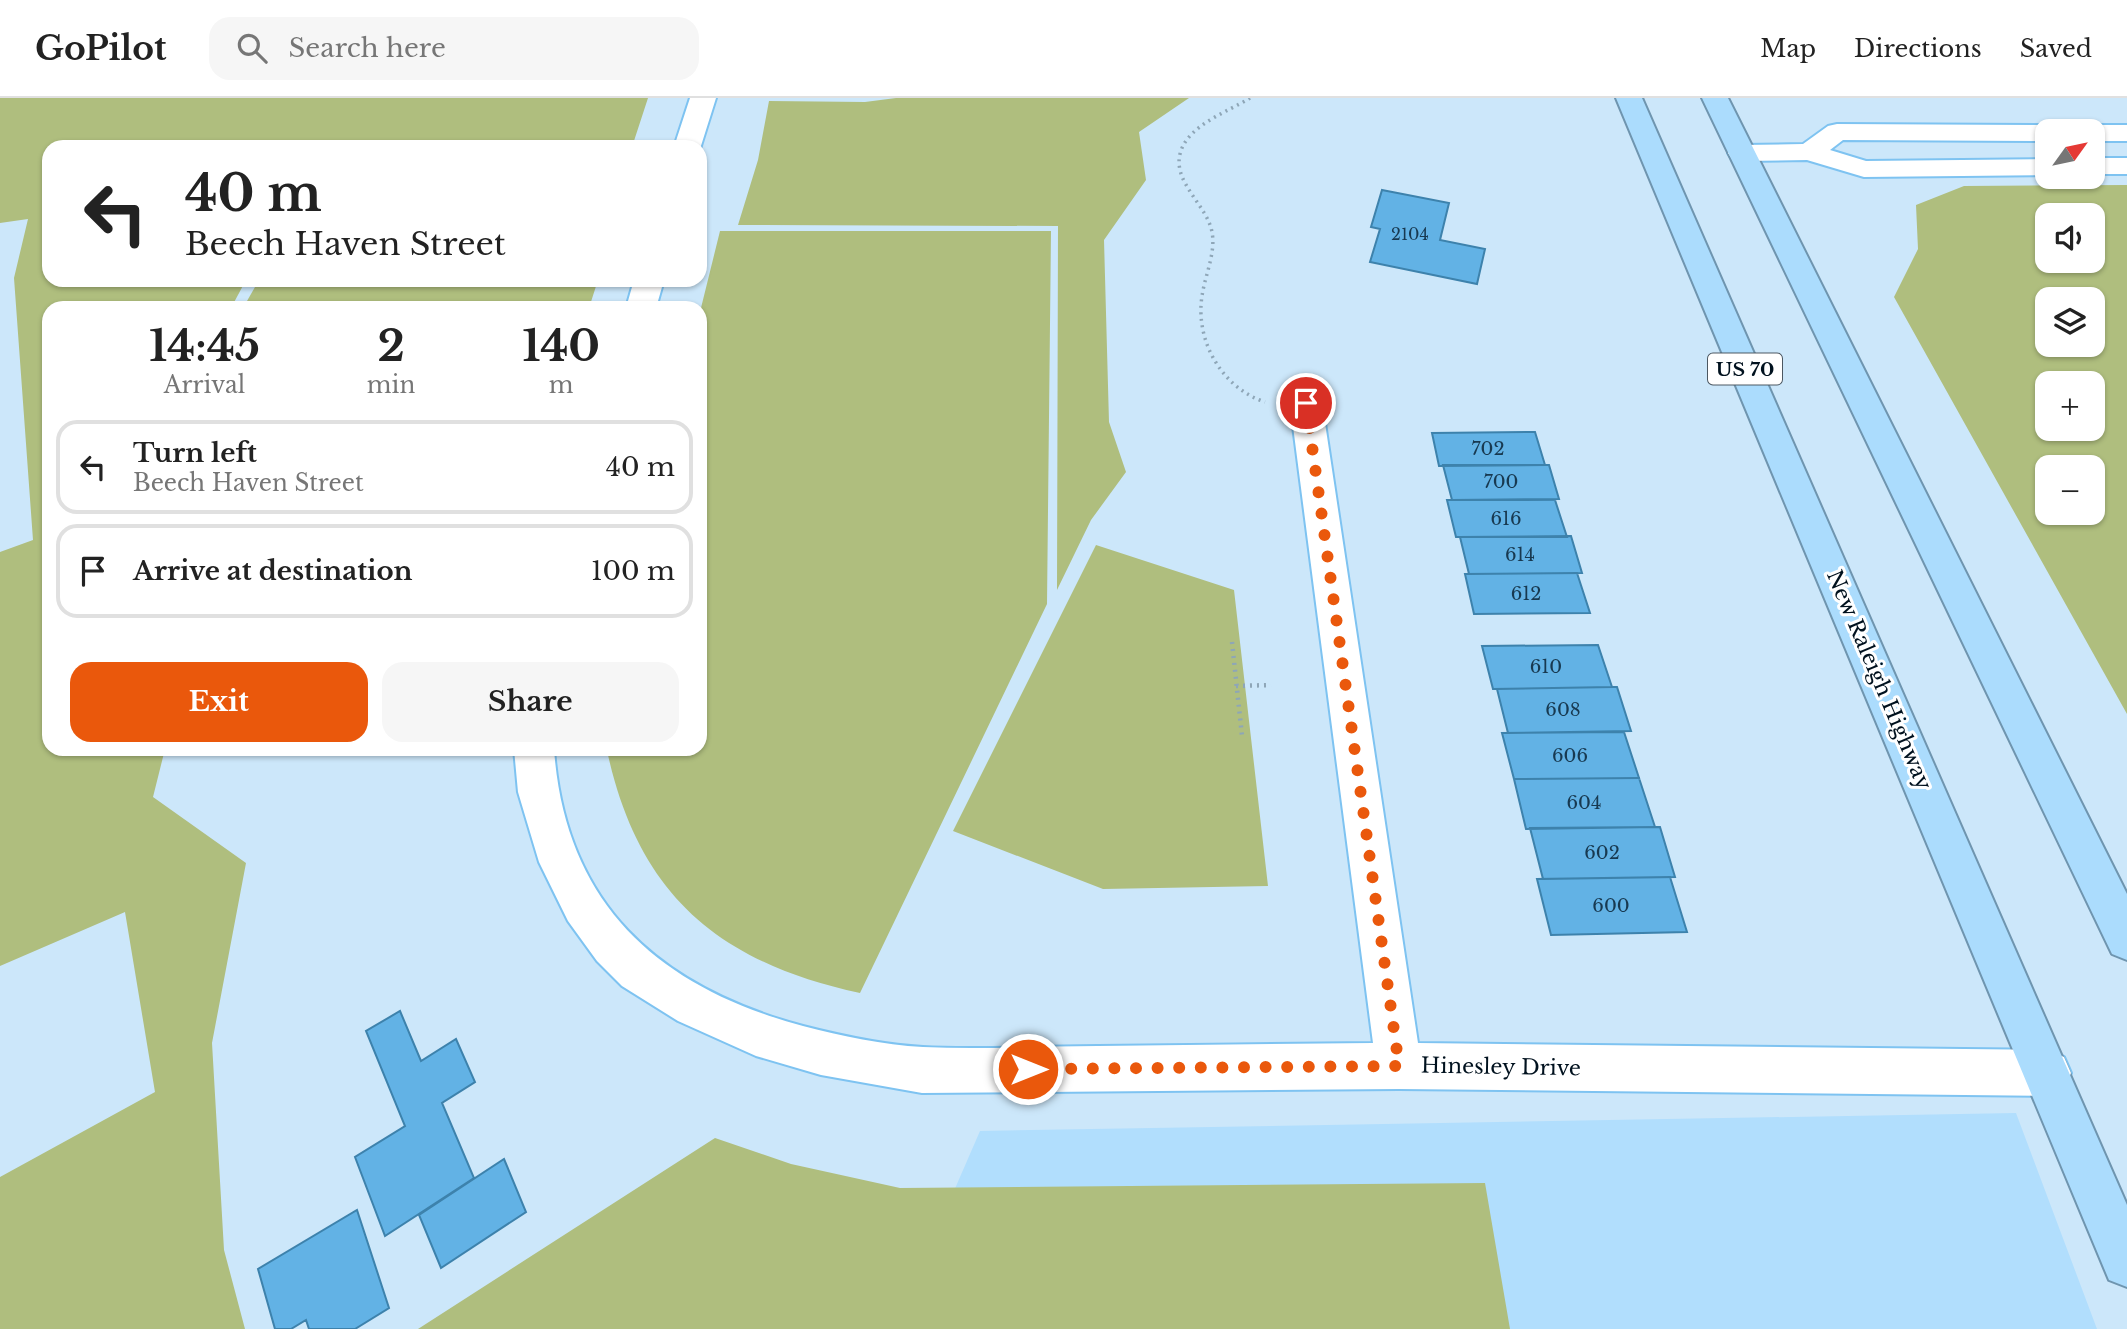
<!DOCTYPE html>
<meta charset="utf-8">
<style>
body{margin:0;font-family:"Libre Baskerville",serif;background:#f6f6f6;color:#222;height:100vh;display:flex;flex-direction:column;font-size:26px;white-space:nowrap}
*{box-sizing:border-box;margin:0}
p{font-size:23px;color:#767676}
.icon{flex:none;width:38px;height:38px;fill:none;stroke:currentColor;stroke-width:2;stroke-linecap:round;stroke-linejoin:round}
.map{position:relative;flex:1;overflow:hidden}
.details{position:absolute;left:42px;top:203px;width:665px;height:455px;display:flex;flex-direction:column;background:#fff;border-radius:21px;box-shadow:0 2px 5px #0004}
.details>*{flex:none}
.top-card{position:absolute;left:42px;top:42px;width:665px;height:147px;border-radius:21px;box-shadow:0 2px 5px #0004;background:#fff;color:#222;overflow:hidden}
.needle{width:46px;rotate:57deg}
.fabs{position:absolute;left:2035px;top:21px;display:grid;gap:14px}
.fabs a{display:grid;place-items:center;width:70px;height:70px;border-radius:14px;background:#fff;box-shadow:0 2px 5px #0004;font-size:35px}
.pin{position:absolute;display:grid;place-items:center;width:60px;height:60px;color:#fff;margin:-30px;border:4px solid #fff;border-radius:50%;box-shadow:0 2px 7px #0007}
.me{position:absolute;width:77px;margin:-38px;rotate:90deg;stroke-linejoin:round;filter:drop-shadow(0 0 5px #0008)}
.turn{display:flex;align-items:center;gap:24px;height:147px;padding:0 28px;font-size:32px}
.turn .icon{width:91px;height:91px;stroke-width:2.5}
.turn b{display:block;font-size:49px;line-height:60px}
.eta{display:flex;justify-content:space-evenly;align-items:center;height:119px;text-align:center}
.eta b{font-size:42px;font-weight:700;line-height:49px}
.action{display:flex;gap:14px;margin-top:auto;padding:14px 28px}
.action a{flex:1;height:80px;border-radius:21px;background:#ea580c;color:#fff;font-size:28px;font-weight:700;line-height:80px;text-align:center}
.action a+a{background:#f6f6f6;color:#222}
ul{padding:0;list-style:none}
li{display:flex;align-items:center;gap:21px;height:94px;margin:0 14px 10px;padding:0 14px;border:4px solid #e0e0e0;border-radius:21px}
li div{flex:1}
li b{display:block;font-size:26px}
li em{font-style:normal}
header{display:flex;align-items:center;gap:42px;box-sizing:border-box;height:98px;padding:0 35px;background:#fff;border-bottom:2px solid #e0e0e0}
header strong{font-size:33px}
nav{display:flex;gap:38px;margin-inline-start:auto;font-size:24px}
.search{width:490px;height:63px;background:#f6f6f6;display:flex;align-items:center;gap:18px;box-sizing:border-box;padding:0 24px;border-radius:21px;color:#767676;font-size:26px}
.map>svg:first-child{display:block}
.built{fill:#b1defd}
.green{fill:#afbe7e;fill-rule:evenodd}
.building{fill:#62b2e5;stroke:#3d82ac;stroke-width:2}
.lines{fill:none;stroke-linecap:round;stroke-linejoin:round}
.minor-casing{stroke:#7ec3f1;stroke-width:4}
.highway-casing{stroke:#6f95af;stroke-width:4}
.path-far1{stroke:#8ea6b7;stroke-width:3.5;stroke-dasharray:2 4.5;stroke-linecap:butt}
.path{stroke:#8ea6b7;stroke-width:4.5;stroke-dasharray:2 5;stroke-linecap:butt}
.minor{fill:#fff;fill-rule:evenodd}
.highway{fill:#abdcfd;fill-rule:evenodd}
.route{stroke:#ea580c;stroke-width:12;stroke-dasharray:0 21.6}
.labels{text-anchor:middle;stroke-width:6;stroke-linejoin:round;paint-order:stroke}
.far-number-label{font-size:16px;fill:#183950}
.number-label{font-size:18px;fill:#183950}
.shield{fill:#fff;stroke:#4c5862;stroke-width:2}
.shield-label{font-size:19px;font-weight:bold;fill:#00111e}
.street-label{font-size:21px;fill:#00111e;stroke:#fff}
</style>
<header>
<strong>GoPilot</strong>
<div class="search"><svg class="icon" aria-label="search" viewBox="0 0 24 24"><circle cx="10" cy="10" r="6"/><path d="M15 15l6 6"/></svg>Search here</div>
<nav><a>Map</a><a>Directions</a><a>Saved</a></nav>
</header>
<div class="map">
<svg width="2127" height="1231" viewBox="0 0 2127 1231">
<rect width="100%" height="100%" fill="#cce7fa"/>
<path class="built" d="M 2016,1015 L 2097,1231 L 894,1231 L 980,1033 Z"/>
<path class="green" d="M 0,0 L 648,0 L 632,49 L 49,49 L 49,182 L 246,182 L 231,210 L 49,210 L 49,651 L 165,651 L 153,699 L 246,765 L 212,945 L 224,1152 L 245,1231 L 0,1231 L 0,1079 L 155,994 L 125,814 L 0,868 L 0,454 L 33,442 L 14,180 L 28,121 L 0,125 Z
M 896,0 L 1189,0 L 1139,34 L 1146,82 L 1104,142 L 1109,324 L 1126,374 L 1091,422 L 1057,492 L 1058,128 L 738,127 L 758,62 L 769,3 L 865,4 Z
M 2127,87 L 2127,616 L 1894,199 L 1918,151 L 1916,107 L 1964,88 ZM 2048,117 L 2093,117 L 2093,163 L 2048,163 ZM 2048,201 L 2093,201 L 2093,247 L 2048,247 ZM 2048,285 L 2093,285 L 2093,331 L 2048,331 ZM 2048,369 L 2093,369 L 2093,415 L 2048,415 Z
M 720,133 L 1051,133 L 1047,506 L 860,895 C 721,865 640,799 608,657 L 608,651 L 700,651 L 700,214 Z
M 259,182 L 598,182 L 589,210 L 243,210 Z
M 1096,447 L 1234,492 L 1268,788 L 1103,791 L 953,733 Z
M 715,1040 L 791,1066 L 900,1090 L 1485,1085 L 1510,1231 L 418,1231 Z"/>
<path class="building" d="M 1382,92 L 1449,105 L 1440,142 L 1485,151 L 1477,186 L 1370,164 L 1380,131 L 1371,129 Z
M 1535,334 L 1545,367 L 1439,368 L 1432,335 Z
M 1443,367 L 1549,367 L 1559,401 L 1452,402 Z
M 1447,402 L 1555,402 L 1567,439 L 1456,439 Z
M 1571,438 L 1582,475 L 1469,476 L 1460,439 Z
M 1577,475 L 1590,515 L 1474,516 L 1465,476 Z
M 1598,547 L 1612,589 L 1493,591 L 1482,548 Z
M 1612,589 L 1617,589 L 1631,633 L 1508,635 L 1497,591 Z
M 1624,634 L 1639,680 L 1514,681 L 1502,635 Z
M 1639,680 L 1655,729 L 1526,731 L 1514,681 Z
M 1660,729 L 1675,779 L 1543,781 L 1530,730 Z
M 1670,779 L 1687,834 L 1551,837 L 1537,781 Z
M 400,913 L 421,963 L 456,941 L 475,984 L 442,1005 L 474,1080 L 385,1138 L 355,1059 L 405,1028 L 366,933 Z
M 504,1061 L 526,1114 L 441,1170 L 419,1117 Z
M 357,1112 L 389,1210 L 355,1231 L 309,1231 L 306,1222 L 291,1231 L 275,1231 L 258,1171 Z"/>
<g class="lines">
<g class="minor-casing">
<path id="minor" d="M 690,0 L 716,0 L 700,51 L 700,49 L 674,49 Z
M 1837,26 L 2048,27 L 2057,29 L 2060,33 L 2048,33 L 2048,43 L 1843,42 L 1830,52 L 1866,63 L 2048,61 L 2048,77 L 1864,79 L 1807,62 L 1742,63 L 1732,61 L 1728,55 L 1732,49 L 1742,47 L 1803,46 L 1828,28 Z
M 2093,27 L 2127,27 L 2127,43 L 2093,43 L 2093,33 L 2081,33 L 2084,29 Z
M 2093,60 L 2127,60 L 2127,76 L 2093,76 Z
M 634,182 L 664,182 L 656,210 L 626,210 Z
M 1306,293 L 1317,297 L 1322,305 L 1418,945 L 2048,952 L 2064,959 L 2071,975 L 2064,991 L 2048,998 L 1399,991 L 922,995 L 821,977 L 756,958 L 678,923 L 622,888 L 597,863 L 568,823 L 539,764 L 518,694 L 514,651 L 554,651 C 565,806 658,889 803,928 C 842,938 883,947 923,949 C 981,952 1040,948 1098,948 C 1190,947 1281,946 1373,945 L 1290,305 L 1295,297 Z"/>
</g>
<g class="highway-casing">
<path id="highway" d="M 1616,0 L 1642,0 L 2127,1107 L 2127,1189 L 2109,1182 Z
M 1702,0 L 1728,0 L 2127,796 L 2127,862 L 2112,856 Z"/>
</g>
<path class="path-far1" d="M 1250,0 C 1228,14 1187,27 1180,56 C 1173,85 1207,107 1212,134 C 1216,155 1205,177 1202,198 C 1195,243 1222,290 1265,304"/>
<path class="path" d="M 1232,544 L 1242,638
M 1236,588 L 1271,587"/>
<use href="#minor" class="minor"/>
<use href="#highway" class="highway"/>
</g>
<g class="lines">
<path class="route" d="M 1028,971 L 1399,968 L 1306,305"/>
</g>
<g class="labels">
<g class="far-number-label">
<text x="1410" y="142">2104</text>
</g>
<g class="number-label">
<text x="1488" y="357">702</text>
<text x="1501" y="390">700</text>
<text x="1506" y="427">616</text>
<text x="1520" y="463">614</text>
<text x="1526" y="502">612</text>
<text x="1546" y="575">610</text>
<text x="1563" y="618">608</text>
<text x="1570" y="664">606</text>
<text x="1584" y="711">604</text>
<text x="1602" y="761">602</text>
<text x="1611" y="814">600</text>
</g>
<rect class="shield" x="1708" y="255.5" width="74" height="31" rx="5"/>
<g class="shield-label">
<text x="1745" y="278">US 70</text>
</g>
<g class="street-label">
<text transform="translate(1879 582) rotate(67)" y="7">New Raleigh Highway</text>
<text transform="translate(1501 969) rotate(1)" y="7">Hinesley Drive</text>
</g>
</g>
</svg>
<div class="fabs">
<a><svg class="needle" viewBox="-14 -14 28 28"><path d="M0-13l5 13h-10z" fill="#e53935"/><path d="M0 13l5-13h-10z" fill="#767676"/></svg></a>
<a><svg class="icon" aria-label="sound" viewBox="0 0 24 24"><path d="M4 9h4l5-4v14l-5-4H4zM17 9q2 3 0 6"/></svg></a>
<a><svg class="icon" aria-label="layers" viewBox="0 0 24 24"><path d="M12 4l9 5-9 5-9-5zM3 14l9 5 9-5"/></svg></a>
<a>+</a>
<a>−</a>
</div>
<div class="pin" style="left:1306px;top:305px;background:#d93025"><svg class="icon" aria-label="arrive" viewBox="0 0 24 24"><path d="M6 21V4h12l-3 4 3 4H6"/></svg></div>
<svg class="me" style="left:1028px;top:971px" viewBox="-20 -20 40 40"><circle r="17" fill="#ea580c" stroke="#fff" stroke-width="3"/><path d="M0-11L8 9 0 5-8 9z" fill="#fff"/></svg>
<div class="top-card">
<div class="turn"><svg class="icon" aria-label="left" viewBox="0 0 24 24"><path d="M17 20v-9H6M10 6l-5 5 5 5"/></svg><div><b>40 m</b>Beech Haven Street</div></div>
</div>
<section class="details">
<div class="eta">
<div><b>14:45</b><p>Arrival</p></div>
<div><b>2</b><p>min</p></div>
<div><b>140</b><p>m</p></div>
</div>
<ul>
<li><svg class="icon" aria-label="left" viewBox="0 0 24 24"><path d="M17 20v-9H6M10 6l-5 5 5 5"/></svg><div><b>Turn left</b><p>Beech Haven Street</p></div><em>40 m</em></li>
<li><svg class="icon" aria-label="arrive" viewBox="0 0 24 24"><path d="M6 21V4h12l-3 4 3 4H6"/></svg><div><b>Arrive at destination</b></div><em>100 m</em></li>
</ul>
<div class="action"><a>Exit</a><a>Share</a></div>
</section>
</div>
